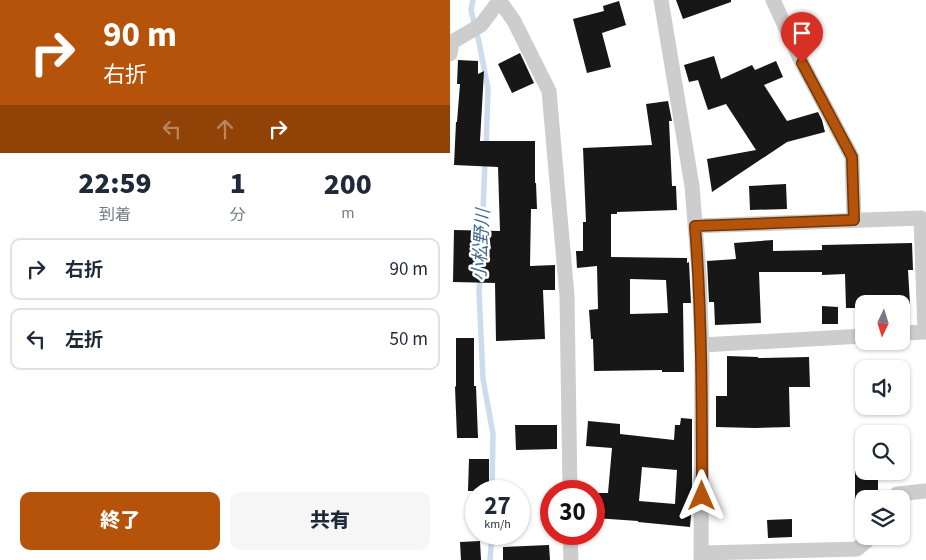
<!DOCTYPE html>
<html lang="ja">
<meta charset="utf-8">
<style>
body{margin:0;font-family:"Source Sans 3","Noto Sans JP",sans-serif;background:#f6f6f7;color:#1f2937;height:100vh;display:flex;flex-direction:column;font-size:19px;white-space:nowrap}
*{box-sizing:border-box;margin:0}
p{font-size:16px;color:#747a83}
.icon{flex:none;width:28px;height:28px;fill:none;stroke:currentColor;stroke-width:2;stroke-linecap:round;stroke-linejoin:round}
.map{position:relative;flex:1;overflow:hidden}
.details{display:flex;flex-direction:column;background:#fff;width:450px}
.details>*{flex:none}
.top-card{background:#b45309;color:#fff;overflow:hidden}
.needle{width:32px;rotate:184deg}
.buttons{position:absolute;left:405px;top:295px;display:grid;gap:10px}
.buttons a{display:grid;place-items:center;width:55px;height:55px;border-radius:10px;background:#fff;box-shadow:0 1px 4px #0004;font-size:25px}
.speed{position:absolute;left:15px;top:480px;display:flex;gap:10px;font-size:25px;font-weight:700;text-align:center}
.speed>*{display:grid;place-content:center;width:65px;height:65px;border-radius:50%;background:#fff;box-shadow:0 1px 4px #0004;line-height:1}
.speed small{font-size:12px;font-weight:400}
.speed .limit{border:8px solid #d22;background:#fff;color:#111}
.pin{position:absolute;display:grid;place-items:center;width:42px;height:42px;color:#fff;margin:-51px -21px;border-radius:50% 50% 50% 0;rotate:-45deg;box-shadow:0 0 5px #0007}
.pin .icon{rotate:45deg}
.me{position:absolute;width:55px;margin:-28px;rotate:0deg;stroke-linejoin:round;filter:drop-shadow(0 0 4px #0008)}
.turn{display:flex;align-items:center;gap:18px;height:105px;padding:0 20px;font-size:22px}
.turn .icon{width:65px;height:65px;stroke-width:2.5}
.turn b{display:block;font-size:35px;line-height:42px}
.lanes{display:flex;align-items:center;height:48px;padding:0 20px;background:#0003;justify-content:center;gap:25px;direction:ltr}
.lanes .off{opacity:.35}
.eta{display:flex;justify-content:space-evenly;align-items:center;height:85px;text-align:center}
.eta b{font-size:30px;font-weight:800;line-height:35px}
.primary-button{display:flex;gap:10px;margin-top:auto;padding:10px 20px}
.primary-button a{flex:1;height:58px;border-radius:10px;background:#b45309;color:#fff;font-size:20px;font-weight:800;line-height:58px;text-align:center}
.primary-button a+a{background:#f6f6f7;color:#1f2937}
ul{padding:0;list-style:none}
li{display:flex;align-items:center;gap:15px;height:62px;margin:0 10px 8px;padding:0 10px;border:2px solid #e0e1e3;border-radius:10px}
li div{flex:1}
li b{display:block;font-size:19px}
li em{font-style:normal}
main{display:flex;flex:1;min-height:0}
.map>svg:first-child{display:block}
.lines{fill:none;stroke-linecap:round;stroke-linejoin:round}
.stream{stroke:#ccdcec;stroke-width:5.5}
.building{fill:#171717;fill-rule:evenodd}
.minor{stroke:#cdcdcd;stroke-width:15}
.route-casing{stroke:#753606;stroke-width:12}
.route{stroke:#b45309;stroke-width:9}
.labels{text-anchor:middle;stroke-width:5;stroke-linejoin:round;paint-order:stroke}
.water-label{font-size:18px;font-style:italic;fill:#406a90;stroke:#fff}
</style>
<main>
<section class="details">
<div class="top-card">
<div class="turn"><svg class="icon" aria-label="right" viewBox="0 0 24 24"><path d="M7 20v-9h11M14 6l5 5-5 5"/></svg><div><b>90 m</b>右折</div></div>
<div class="lanes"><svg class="icon off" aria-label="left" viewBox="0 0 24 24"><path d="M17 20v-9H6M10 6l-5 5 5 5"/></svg><svg class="icon off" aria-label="ahead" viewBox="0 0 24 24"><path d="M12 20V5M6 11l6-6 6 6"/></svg><svg class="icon" aria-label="right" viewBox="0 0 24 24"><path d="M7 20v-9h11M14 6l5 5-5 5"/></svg></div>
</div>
<div class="eta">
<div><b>22:59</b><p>到着</p></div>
<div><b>1</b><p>分</p></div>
<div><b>200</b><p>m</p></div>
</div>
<ul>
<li><svg class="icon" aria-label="right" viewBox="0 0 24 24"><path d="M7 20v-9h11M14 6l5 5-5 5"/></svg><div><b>右折</b></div><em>90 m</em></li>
<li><svg class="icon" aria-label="left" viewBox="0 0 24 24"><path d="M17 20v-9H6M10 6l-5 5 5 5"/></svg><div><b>左折</b></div><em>50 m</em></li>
</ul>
<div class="primary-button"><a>終了</a><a>共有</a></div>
</section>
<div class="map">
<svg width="476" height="560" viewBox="0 0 476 560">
<rect width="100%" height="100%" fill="#fff"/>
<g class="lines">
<path class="stream" d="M 23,0 L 21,10 L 29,42 L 38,89 L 36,148
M 32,238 L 35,160
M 30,277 L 29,292 L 33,379 L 43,434 L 42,491
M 40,560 L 42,534"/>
</g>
<path class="building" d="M 226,0 L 281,0 L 281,2 L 233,19 Z
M 169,1 L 176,25 L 152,33 L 161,67 L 137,73 L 123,19 L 154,11 L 153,6 Z
M 70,53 L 84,83 L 62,93 L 48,64 Z
M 264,56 L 271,79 L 302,65 L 305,70 L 326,61 L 333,77 L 314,85 L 337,121 L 368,112 L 372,120 L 375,132 L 337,142 L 262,192 L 257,159 L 306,150 L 276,104 L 258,110 L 248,80 L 239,82 L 234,65 Z
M 8,60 L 28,61 L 28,74 L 34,71 L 30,141 L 85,141 L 85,183 L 86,183 L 87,209 L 81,209 L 80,266 L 105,265 L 105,290 L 93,290 L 95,339 L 46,341 L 45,283 L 3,282 L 4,230 L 50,231 L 48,167 L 4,165 L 6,122 L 7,122 L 10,84 L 7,84 Z
M 218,101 L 222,121 L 219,121 L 222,186 L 226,186 L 227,210 L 167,212 L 167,214 L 161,214 L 161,257 L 237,258 L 237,263 L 239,262 L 241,303 L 233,303 L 234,372 L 212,372 L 212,370 L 144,371 L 143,339 L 141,339 L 139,310 L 148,309 L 147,266 L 127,268 L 126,251 L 133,251 L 133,222 L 136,222 L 133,148 L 202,145 L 196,104 ZM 180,279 L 216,280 L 218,313 L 180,314 Z
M 336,184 L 337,209 L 300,210 L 299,186 Z
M 323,240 L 323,251 L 372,250 L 372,245 L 462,243 L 463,270 L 458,270 L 460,304 L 414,304 L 414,308 L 396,308 L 395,274 L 372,275 L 372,272 L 309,272 L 311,323 L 265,325 L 264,302 L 259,302 L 257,261 L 286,259 L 284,243 Z
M 372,306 L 388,307 L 388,324 L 372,324 Z
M 6,338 L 24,338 L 24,386 L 26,386 L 28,438 L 7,438 L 5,387 L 6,386 Z
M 277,356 L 308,357 L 308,358 L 359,357 L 360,387 L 339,387 L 340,427 L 305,428 L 266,427 L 266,396 L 277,396 Z
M 231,418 L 242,419 L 242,504 L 240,527 L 188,522 L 188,521 L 145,518 L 147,493 L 158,493 L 162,448 L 136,446 L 138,421 L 170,424 L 170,434 L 224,440 L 225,425 L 230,425 ZM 192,467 L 227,470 L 225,504 L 189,501 Z
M 65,425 L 107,425 L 107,449 L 66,450 Z
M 19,459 L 39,459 L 39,491 L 18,491 Z
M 405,471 L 428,471 L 428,499 L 405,499 Z
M 342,519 L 342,537 L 318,538 L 317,520 Z
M 30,541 L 31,560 L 11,560 L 10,542 Z
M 99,545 L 100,560 L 53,560 L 53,547 Z"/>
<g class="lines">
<path class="minor" d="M 49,0 L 64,21 L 99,91 L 117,296 L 120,491
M 211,0 L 242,186 L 249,274 L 252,356 L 251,560
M 323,0 L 352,63 L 402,157 L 404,220
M 0,54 L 2,42 L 31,25 L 49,1
M 245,226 L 471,218 L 475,332 L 451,333
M 252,345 L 414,336
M 445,499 L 447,494 L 476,491
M 120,534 L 121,560
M 251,553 L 407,549 L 422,536"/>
</g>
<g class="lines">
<g class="route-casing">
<path id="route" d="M 252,496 C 252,406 252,316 245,226 L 404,220 L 402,157 L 352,63"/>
</g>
<use href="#route" class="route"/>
</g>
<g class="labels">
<g class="water-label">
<text transform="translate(31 245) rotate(-87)" y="6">小松野川</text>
</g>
</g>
</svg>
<div class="buttons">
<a><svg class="needle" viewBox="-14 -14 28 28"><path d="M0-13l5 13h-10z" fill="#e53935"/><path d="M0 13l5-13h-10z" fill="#747a83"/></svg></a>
<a><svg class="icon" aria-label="sound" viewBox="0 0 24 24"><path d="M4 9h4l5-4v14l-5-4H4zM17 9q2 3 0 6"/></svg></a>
<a><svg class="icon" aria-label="search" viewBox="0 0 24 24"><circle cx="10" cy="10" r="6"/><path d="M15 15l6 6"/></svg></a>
<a><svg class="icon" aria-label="layers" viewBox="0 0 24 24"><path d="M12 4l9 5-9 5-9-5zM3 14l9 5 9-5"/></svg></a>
</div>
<div class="speed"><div>27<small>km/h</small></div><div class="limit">30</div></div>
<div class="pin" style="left:352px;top:63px;background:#d93025"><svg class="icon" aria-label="arrive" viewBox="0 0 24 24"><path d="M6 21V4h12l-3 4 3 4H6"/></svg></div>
<svg class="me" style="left:252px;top:496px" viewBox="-20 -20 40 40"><path d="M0-17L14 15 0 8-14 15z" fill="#b45309" stroke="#fff" stroke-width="4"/></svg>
</div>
</main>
